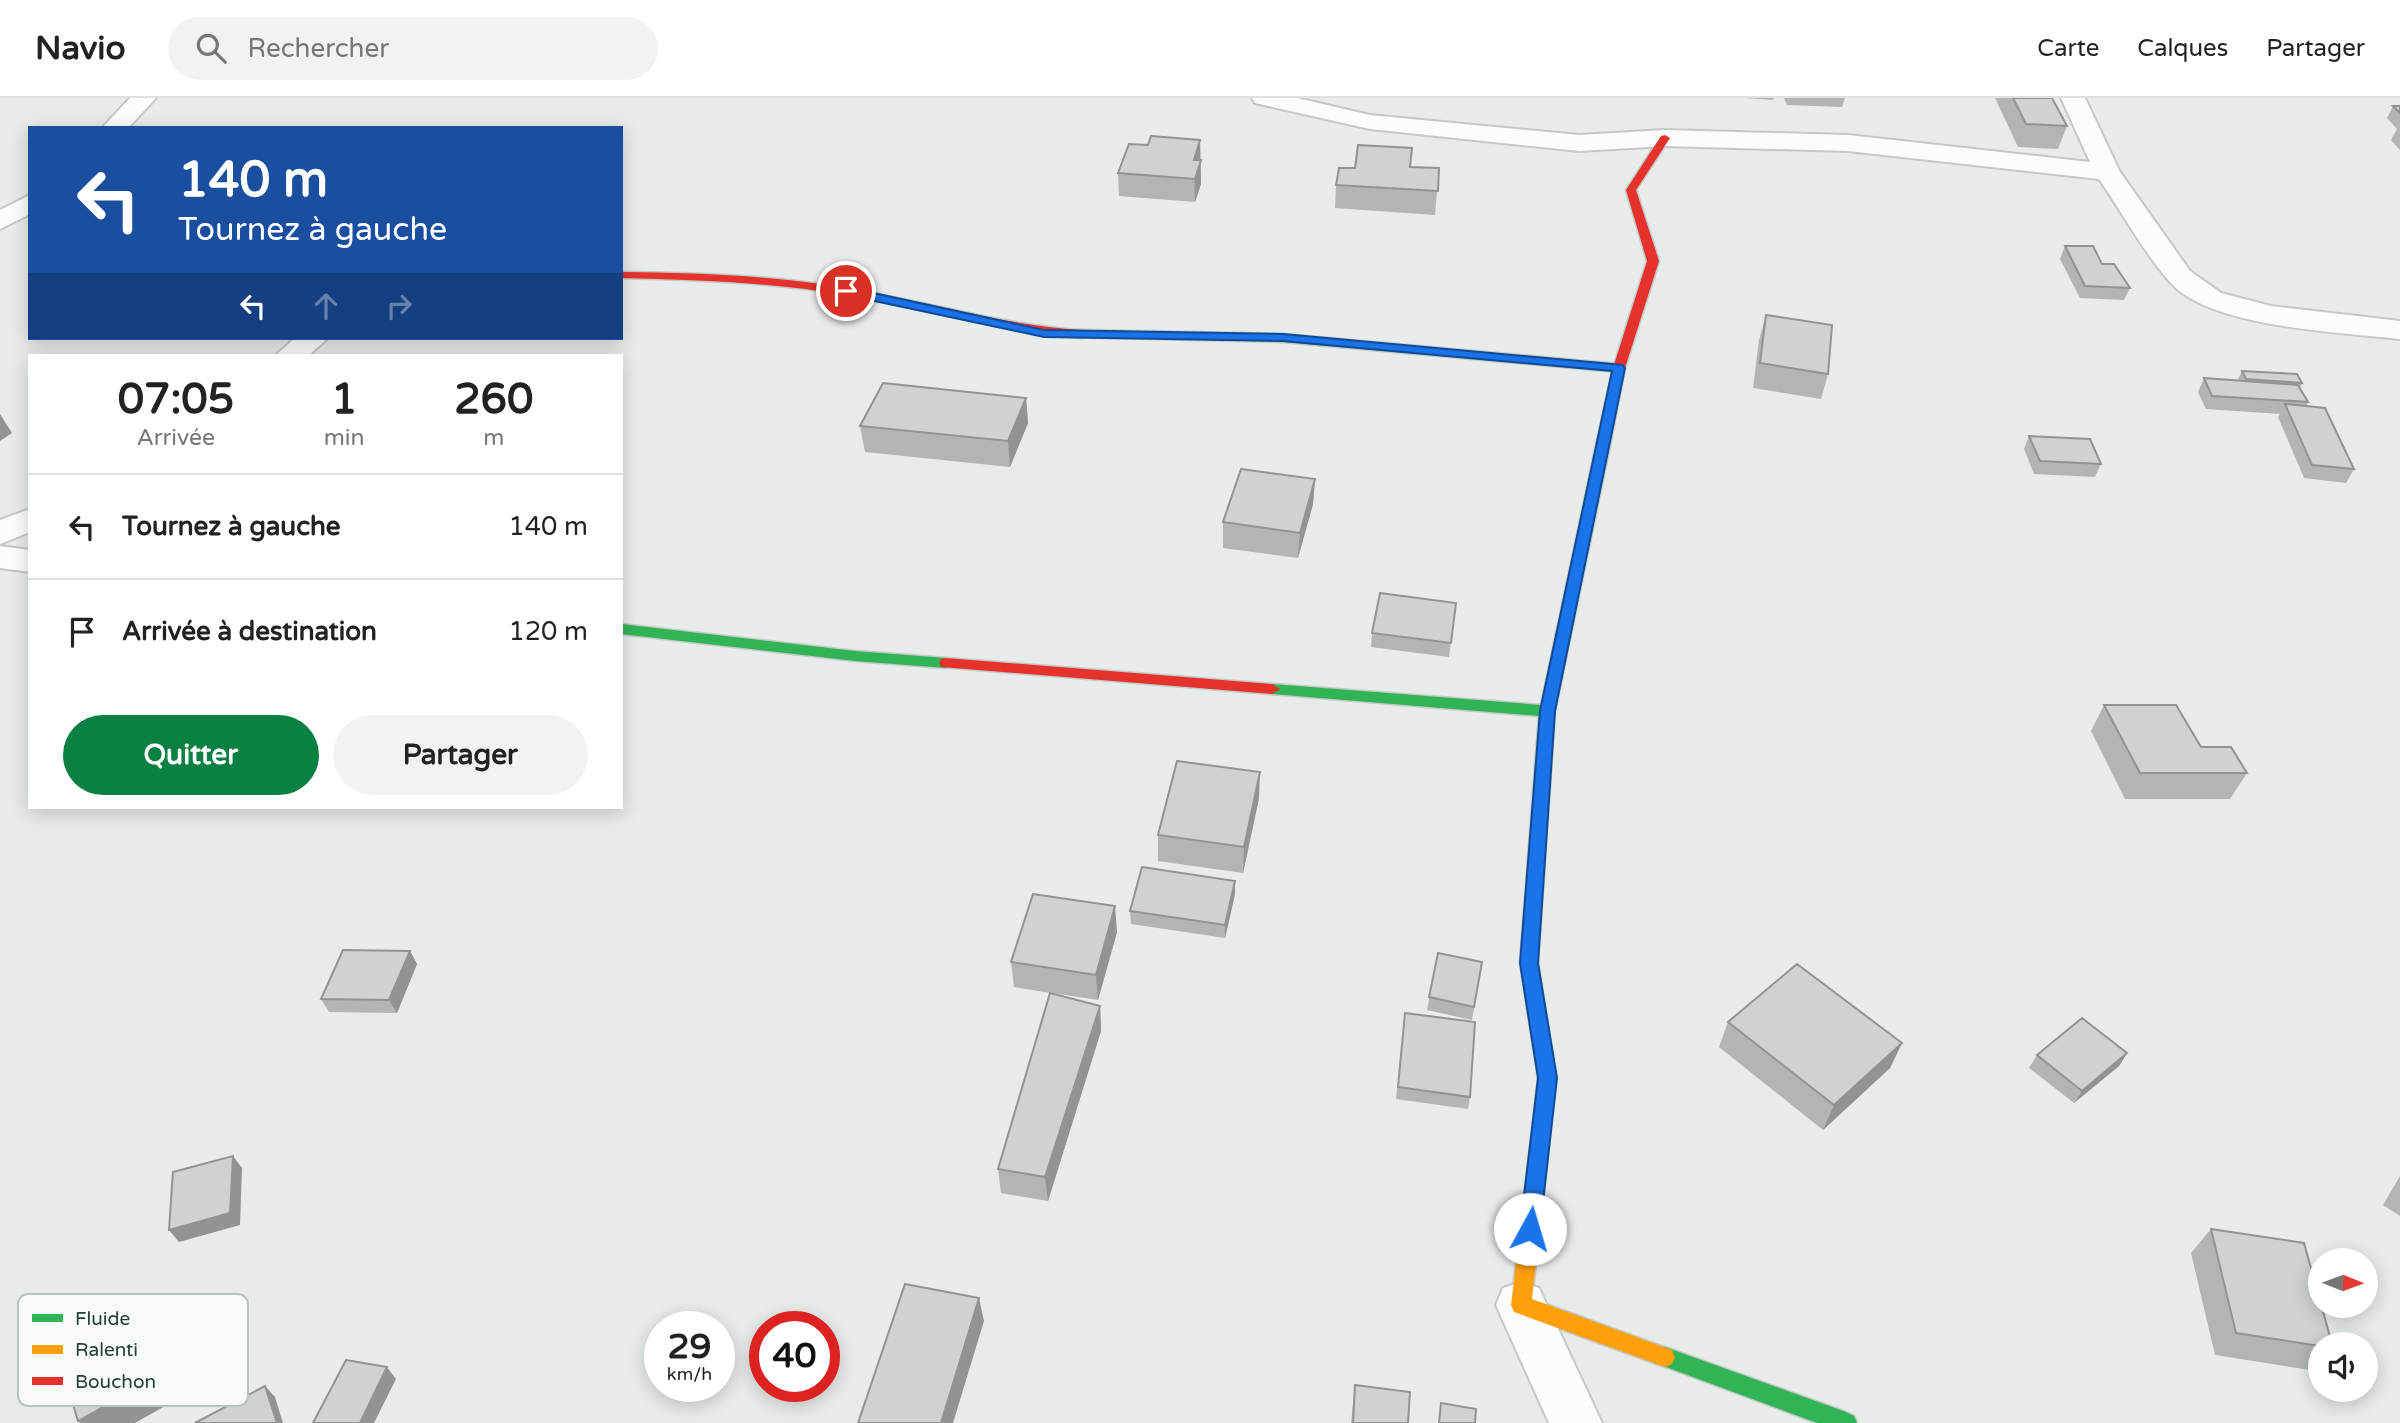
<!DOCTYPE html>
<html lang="fr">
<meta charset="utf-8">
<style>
body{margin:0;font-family:"Varela Round",sans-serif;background:#f2f2f2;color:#222;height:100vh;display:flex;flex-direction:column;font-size:26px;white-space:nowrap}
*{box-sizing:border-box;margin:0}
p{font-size:23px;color:#767676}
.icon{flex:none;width:38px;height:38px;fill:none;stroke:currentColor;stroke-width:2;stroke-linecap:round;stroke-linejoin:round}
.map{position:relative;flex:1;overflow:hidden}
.details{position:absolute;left:28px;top:256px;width:595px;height:455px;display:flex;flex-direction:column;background:#fff;border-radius:0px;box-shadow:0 4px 18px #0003}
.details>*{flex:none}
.hud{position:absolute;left:28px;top:28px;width:595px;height:214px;border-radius:0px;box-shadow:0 4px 18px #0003;background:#1a4fa0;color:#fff;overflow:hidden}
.needle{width:46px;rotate:91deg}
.fabs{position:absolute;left:2308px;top:1150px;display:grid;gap:14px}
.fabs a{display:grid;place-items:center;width:70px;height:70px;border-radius:50%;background:#fff;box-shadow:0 4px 18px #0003;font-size:35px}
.speed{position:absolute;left:644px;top:1213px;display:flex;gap:14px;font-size:35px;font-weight:700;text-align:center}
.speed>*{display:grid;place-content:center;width:91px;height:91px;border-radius:50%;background:#fff;box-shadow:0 4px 18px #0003;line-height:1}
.speed small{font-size:18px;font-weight:400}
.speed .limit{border:10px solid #d22;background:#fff;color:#111}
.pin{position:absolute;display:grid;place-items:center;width:60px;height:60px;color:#fff;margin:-30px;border:4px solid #fff;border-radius:50%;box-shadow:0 2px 7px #0007}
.me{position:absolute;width:77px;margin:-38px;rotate:6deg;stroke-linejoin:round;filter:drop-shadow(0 0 5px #0008)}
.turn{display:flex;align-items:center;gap:24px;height:147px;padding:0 35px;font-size:32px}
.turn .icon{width:91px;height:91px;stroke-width:2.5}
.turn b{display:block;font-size:49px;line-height:60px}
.lanes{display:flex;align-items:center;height:66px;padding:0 35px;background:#0003;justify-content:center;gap:35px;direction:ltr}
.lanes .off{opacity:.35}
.eta{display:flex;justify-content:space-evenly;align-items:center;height:119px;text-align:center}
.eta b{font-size:42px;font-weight:700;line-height:49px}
.primary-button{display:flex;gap:14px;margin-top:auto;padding:14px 35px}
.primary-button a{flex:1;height:80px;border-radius:42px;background:#0b8043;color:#fff;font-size:28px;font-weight:700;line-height:80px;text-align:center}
.primary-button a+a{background:#f2f2f2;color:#222}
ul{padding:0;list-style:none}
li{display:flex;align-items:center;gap:21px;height:105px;padding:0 35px;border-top:2px solid #e0e0e0}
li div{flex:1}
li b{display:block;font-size:26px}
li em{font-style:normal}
header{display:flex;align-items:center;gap:42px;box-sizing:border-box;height:98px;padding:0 35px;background:#fff;border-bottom:2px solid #e0e0e0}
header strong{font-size:33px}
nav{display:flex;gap:38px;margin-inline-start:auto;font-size:24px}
.search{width:490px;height:63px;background:#f2f2f2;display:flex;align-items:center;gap:18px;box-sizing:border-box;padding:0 24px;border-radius:38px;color:#767676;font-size:26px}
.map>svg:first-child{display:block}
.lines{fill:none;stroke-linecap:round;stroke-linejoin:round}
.street-casing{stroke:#c4c8c6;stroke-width:4}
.fast-casing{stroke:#c3c9c6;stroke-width:3}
.slow-casing{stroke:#c3c9c6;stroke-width:3}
.jam-casing{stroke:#c3c9c6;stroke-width:3}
.street{fill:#fbfcfc;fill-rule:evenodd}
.fast{fill:#30b455;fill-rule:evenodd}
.slow{fill:#ff9f0a;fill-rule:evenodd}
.jam{fill:#e5322d;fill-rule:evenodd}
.wall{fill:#b1b5b4}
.shaded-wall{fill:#909492}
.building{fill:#ced3d1;stroke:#909492;stroke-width:2}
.route{fill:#1a73e8;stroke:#114b97;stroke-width:2}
.key{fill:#f6faf8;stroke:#b8c2be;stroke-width:2}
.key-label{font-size:19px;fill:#263e36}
</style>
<header>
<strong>Navio</strong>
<div class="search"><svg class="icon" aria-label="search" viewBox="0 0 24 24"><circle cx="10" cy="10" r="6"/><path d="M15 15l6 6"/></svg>Rechercher</div>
<nav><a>Carte</a><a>Calques</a><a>Partager</a></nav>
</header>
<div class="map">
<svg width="2400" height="1325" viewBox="0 0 2400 1325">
<rect width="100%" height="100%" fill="#e7ebe9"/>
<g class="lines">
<g class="street-casing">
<path id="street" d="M 130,0 L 156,0 L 128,30 L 102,30 Z
M 1252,0 L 1297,0 L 1370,17 L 1579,37 L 1665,32 L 1848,37 L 2090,64 L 2061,0 L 2085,0 L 2120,74 L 2190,173 L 2221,195 L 2271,208 L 2400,223 L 2400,241 C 2341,234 2208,230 2169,183 C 2142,152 2122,114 2099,81 L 1848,53 L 1665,48 L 1579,53 L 1370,31 L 1255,5 Z
M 30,97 L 30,116 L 0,131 L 0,112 Z
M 295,240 L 328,240 L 309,257 L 276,257 Z
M 30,411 L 30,434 L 0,446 L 0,422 Z
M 0,448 L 30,452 L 30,474 L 0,470 Z
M 1521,1184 L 1539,1190 L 1602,1325 L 1549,1325 L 1496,1207 L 1503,1190 Z"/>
</g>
<g class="fast-casing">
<path id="fast" d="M 1082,232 L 1283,236 L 1619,266 L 1625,270 L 1619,274 L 1283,244 L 1078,239 L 1076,236 Z
M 1602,348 L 1609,352 L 1555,613 L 1538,865 L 1556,980 L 1551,1025 L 1549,1031 L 1542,1033 L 1535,1031 L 1533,1025 L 1538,980 L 1520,865 L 1539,618 L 1272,596 L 1264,591 L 1272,586 L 1541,607 L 1595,352 Z
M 621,526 L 855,553 L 946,560 L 953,565 L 946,570 L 855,563 L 621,536 Z
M 1665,1249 L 1846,1314 L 1854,1318 L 1857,1325 L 1817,1325 L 1658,1266 L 1655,1259 L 1658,1252 Z"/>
</g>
<g class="slow-casing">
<path id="slow" d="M 1542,1017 L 1549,1019 L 1551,1025 L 1532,1201 L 1672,1252 L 1675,1259 L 1672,1266 L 1665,1269 L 1514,1214 L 1511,1207 L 1533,1025 L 1535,1019 Z"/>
</g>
<g class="jam-casing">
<path id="jam" d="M 1665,37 L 1670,40 L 1636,92 L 1659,163 L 1625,270 L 1609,352 L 1602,356 L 1595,352 L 1613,270 L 1647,163 L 1626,92 L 1661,38 Z
M 621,174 C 696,175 771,177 845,190 C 925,203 1001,227 1082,232 L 1088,236 L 1082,240 C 1001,234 925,210 845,197 C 771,184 696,182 621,180 Z
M 946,560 L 1272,586 L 1280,591 L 1272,596 L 941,569 L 939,565 L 941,561 Z"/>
</g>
<use href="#street" class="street"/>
<use href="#fast" class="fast"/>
<use href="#slow" class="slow"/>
<use href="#jam" class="jam"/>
</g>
<path class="wall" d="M 1745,0 L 1774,0 L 1773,2 Z
M 1784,0 L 1845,0 L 1842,9 L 1787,7 Z
M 1995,0 L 2052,0 L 2067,28 L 2058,51 L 2018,49 Z
M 2393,8 L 2400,8 L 2400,52 L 2391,42 L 2397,31 L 2387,20 Z
M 1200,42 L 1201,86 L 1195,104 L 1119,98 L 1118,75 L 1148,47 Z
M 1410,69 L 1439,70 L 1435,117 L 1335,110 L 1336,87 Z
M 2065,148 L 2102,166 L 2130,190 L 2124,202 L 2080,200 L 2060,161 Z
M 1766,217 L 1828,276 L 1821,301 L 1753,290 L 1759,242 Z
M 2242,273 L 2302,285 L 2300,290 L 2308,304 L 2306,308 L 2354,371 L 2346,385 L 2304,380 L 2278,319 L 2280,316 L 2206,311 L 2198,294 L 2204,280 L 2237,283 Z
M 1026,300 L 1028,325 L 1010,369 L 865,354 L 860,328 Z
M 2029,338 L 2101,366 L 2095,379 L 2034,376 L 2024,351 Z
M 1315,381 L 1313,406 L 1298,460 L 1223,450 L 1223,424 Z
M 1456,505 L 1449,559 L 1371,549 L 1372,535 Z
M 2104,607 L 2247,675 L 2230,701 L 2125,701 L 2091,633 Z
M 1259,700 L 1243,775 L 1158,763 L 1158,737 Z
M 1235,796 L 1225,840 L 1131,826 L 1130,813 Z
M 1117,834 L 1098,902 L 1053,895 L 1100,908 L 1101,933 L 1048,1103 L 1001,1095 L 998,1071 L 1050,895 L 1014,889 L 1011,864 Z
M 410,853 L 417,866 L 397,915 L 329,914 L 321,901 Z
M 1438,855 L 1482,864 L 1472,922 L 1427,912 Z
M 1405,915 L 1470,999 L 1468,1011 L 1396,1001 Z
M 1728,924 L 1902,945 L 1890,970 L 1823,1032 L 1719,949 Z
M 2127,955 L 2119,968 L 2074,1005 L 2029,970 L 2037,957 Z
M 2400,1078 L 2400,1118 L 2383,1107 Z
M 2211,1131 L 2320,1246 L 2320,1263 L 2310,1272 L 2215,1257 L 2191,1155 Z
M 1355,1287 L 1408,1325 L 1351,1325 Z"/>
<path class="shaded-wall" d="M 1200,42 L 1201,86 L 1195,104 L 1194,62 Z
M 1026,300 L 1028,325 L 1010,369 L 1008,343 Z
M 0,316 L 12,335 L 0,343 Z
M 1315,381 L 1313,406 L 1298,460 L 1300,435 Z
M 1260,674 L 1259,700 L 1243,775 L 1244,749 Z
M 1235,783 L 1235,796 L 1225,840 L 1225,827 Z
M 1115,808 L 1117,834 L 1098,902 L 1096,877 Z
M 410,853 L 417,866 L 397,915 L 389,902 Z
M 1100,908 L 1101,933 L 1048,1103 L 1045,1079 Z
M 1902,945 L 1890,970 L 1823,1032 L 1834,1007 Z
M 2127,955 L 2119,968 L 2074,1005 L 2082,993 Z
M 233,1058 L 242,1070 L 240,1127 L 179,1144 L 169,1132 Z
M 117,1200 L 139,1223 L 153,1265 L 131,1243 Z
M 979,1200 L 984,1223 L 953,1325 L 941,1325 Z
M 177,1218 L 198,1241 L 213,1281 L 135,1325 L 80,1325 L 78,1323 Z
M 387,1269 L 396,1281 L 374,1325 L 360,1325 Z
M 265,1288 L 275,1299 L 283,1325 L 277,1325 Z"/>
<path class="building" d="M 2013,0 L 2052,0 L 2067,28 L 2026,26 Z
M 2393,8 L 2400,8 L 2400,15 Z
M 1151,38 L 1200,42 L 1194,62 L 1201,62 L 1195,81 L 1118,75 L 1129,46 L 1148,47 Z
M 1358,47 L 1412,50 L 1410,69 L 1439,70 L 1438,93 L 1336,87 L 1339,70 L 1355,70 Z
M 2065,148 L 2093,148 L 2102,166 L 2114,166 L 2130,190 L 2085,188 Z
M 1766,217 L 1832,227 L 1828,276 L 1760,265 Z
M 2242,273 L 2297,276 L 2302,285 L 2246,281 Z
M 2204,280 L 2298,287 L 2308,304 L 2212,298 Z
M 883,285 L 1026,300 L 1008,343 L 860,328 Z
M 2285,306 L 2325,310 L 2354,371 L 2312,367 Z
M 2029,338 L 2090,341 L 2101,366 L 2040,363 Z
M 1241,371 L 1315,381 L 1300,435 L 1223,424 Z
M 1380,495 L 1456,505 L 1451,545 L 1372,535 Z
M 2104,607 L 2176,607 L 2201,649 L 2231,649 L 2247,675 L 2140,675 Z
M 1177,663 L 1260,674 L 1244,749 L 1158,737 Z
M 1142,769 L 1235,783 L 1225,827 L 1130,813 Z
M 1033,796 L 1115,808 L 1096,877 L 1011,864 Z
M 343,852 L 410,853 L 389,902 L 321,901 Z
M 1438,855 L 1482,864 L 1474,909 L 1429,899 Z
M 1797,866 L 1902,945 L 1834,1007 L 1728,924 Z
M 1050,895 L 1100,908 L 1045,1079 L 998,1071 Z
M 1405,915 L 1475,924 L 1470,999 L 1398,989 Z
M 2082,920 L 2127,955 L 2082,993 L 2037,957 Z
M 233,1058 L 230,1115 L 169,1132 L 173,1074 Z
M 2211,1131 L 2304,1145 L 2332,1246 L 2320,1246 L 2320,1248 L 2236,1235 Z
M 905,1186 L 979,1200 L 941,1325 L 858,1325 Z
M 117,1200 L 131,1243 L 177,1218 L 192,1259 L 78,1323 L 51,1235 Z
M 346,1262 L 387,1269 L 360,1325 L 313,1325 Z
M 1355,1287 L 1410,1294 L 1408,1325 L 1353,1325 Z
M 265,1288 L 277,1325 L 195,1325 Z
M 1441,1305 L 1476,1311 L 1475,1325 L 1439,1325 Z"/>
<path class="route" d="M 846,189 L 1044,232 L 1283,236 L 1623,267 L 1625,270 L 1555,613 L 1538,865 L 1557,980 L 1540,1131 L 1537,1138 L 1530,1140 L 1523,1138 L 1520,1131 L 1538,980 L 1520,865 L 1540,613 L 1612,273 L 1283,243 L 1044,239 L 842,196 L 840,193 Z"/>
<rect x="18" y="1196" width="230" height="112" rx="10" class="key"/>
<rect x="32" y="1216" width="31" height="8" fill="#30b455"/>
<rect x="32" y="1247" width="31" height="9" fill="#ff9f0a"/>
<rect x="32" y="1279" width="31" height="8" fill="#e5322d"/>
<g class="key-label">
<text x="75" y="1227">Fluide</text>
<text x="75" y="1258">Ralenti</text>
<text x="75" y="1290">Bouchon</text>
</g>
</svg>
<div class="fabs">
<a><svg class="needle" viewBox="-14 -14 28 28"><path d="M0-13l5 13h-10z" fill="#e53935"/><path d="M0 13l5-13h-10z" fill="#767676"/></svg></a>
<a><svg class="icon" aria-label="sound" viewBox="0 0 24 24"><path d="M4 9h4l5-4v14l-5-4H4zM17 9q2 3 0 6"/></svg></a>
</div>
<div class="speed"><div>29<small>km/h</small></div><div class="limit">40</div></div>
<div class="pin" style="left:846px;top:193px;background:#d93025"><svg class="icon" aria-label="arrive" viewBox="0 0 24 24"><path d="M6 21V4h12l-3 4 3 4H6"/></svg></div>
<svg class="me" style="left:1530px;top:1131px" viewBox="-20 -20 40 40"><circle r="19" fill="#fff"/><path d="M0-13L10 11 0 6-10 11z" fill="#1a73e8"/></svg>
<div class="hud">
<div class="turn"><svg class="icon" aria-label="left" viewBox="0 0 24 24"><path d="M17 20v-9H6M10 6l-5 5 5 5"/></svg><div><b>140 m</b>Tournez à gauche</div></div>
<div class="lanes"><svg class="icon" aria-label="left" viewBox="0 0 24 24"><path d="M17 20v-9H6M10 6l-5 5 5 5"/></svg><svg class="icon off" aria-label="ahead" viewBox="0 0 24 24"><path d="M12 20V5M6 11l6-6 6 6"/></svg><svg class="icon off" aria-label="right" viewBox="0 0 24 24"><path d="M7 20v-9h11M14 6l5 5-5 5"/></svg></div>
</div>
<section class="details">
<div class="eta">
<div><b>07:05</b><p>Arrivée</p></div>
<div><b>1</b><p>min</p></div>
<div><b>260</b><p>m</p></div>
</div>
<ul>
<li><svg class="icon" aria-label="left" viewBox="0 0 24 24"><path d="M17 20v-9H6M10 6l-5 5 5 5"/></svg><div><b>Tournez à gauche</b></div><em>140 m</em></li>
<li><svg class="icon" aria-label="arrive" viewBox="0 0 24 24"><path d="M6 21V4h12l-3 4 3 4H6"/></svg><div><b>Arrivée à destination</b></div><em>120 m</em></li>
</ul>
<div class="primary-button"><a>Quitter</a><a>Partager</a></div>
</section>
</div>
